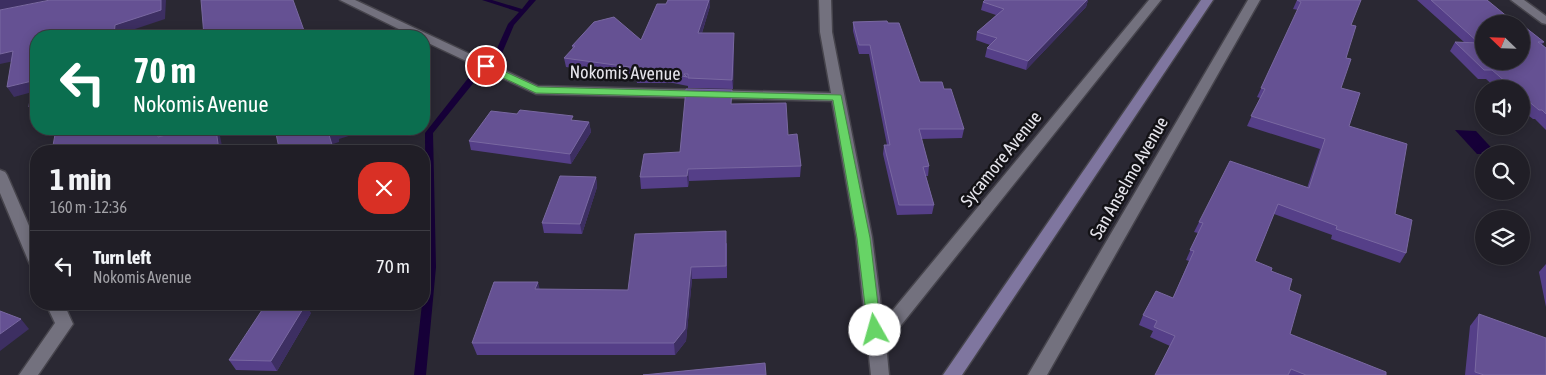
<!DOCTYPE html>
<meta charset="utf-8">
<style>
body{margin:0;font-family:"Asap Condensed",sans-serif;background:#28272e;color:#f1f3f6;height:100vh;display:flex;flex-direction:column;font-size:19px;white-space:nowrap}
*{box-sizing:border-box;margin:0}
p{font-size:16px;color:#a2a2a7}
.icon{flex:none;width:28px;height:28px;fill:none;stroke:currentColor;stroke-width:2;stroke-linecap:round;stroke-linejoin:round}
.map{position:relative;flex:1;overflow:hidden}
.details{position:absolute;left:30px;top:145px;width:400px;height:165px;display:flex;flex-direction:column;background:#201e26;border-radius:20px;box-shadow:0 2px 12px #0003,0 0 0 1px #3d3c43}
.details>*{flex:none}
.guide{position:absolute;left:30px;top:30px;width:400px;height:105px;border-radius:20px;box-shadow:0 2px 12px #0003,0 0 0 1px #3d3c43;background:#0b6e4f;color:#fff;overflow:hidden}
.needle{width:32px;rotate:293deg}
.buttons{position:absolute;left:1475px;top:15px;display:grid;gap:10px}
.buttons a{display:grid;place-items:center;width:55px;height:55px;border-radius:50%;background:#201e26;box-shadow:0 2px 12px #0003,0 0 0 1px #3d3c43;font-size:25px}
.pin{position:absolute;display:grid;place-items:center;width:42px;height:42px;color:#fff;margin:-21px;border:2px solid #fff;border-radius:50%;box-shadow:0 1px 5px #0007}
.me{position:absolute;width:55px;margin:-28px;rotate:353deg;stroke-linejoin:round;filter:drop-shadow(0 0 4px #0008)}
.turn{display:flex;align-items:center;gap:18px;height:105px;padding:0 20px;font-size:22px}
.turn .icon{width:65px;height:65px;stroke-width:2.5}
.turn b{display:block;font-size:35px;line-height:42px}
.round{display:grid;place-items:center;flex:none;width:52px;height:52px;border-radius:20px;background:#28272e}
.headline{display:flex;align-items:center;justify-content:space-between;height:85px;padding:0 20px}
h1{font-size:30px;font-weight:700;line-height:38px}
ul{padding:0;list-style:none}
li{display:flex;align-items:center;gap:15px;height:70px;padding:0 20px;border-top:1px solid #3d3c43}
li div{flex:1}
li b{display:block;font-size:19px}
li em{font-style:normal}
.map>svg:first-child{display:block}
.water{fill:#160038}
.lines{fill:none;stroke-linecap:round;stroke-linejoin:round}
.stream{fill:#160038;fill-rule:evenodd}
.street-casing{stroke:#46444c;stroke-width:3}
.secondary-casing{stroke:#46444c;stroke-width:3}
.street{fill:#73717e;fill-rule:evenodd}
.secondary{fill:#7f769f;fill-rule:evenodd}
.wall{fill:#553f88}
.shaded-wall{fill:#3d2f62}
.building{fill:#655193;stroke:#7968a1}
.route{fill:#67d466;stroke:#438a42}
.labels{text-anchor:middle;stroke-width:5;stroke-linejoin:round;paint-order:stroke}
.street-label{font-size:18px;fill:#e6e5ec;stroke:#131216}
</style>
<div class="map">
<svg width="1546" height="375" viewBox="0 0 1546 375">
<rect width="100%" height="100%" fill="#2a2833"/>
<path class="water" d="M 1455,130 L 1476,131 L 1497,154 L 1477,154 Z"/>
<g class="lines">
<path class="stream" d="M 482,0 L 492,0 L 522,9 L 529,0 L 536,0 L 514,25 L 500,58 L 475,81 L 433,133 L 436,267 L 426,375 L 414,375 L 422,304 L 424,304 L 426,267 L 425,133 L 469,77 L 494,55 L 508,24 L 519,12 Z"/>
<g class="street-casing">
<path id="street" d="M 340,0 L 355,0 L 538,86 L 831,93 L 820,32 L 819,0 L 831,0 L 832,32 L 872,237 L 883,322 L 1149,0 L 1161,0 L 886,344 L 889,375 L 871,375 L 856,237 L 832,101 L 536,94 L 424,41 L 424,36 L 413,36 Z
M 1248,0 L 1260,0 L 1047,375 L 1028,375 Z
M 1511,0 L 1524,0 L 1546,16 L 1546,24 L 1542,23 Z
M 0,170 L 5,172 L 7,175 L 36,242 L 36,266 L 30,264 L 28,260 L 0,193 Z
M 46,304 L 64,304 L 73,324 L 38,375 L 19,375 L 55,323 Z"/>
</g>
<g class="secondary-casing">
<path id="secondary" d="M 1201,0 L 1213,0 L 962,375 L 943,375 Z"/>
</g>
<use href="#street" class="street"/>
<use href="#secondary" class="secondary"/>
</g>
<path class="wall" d="M 709,0 L 710,0 L 710,6 L 702,33 L 734,42 L 733,89 L 688,88 L 688,83 L 688,86 L 673,83 L 637,83 L 636,77 L 566,67 L 564,58 L 573,49 L 572,46 L 641,40 Z
M 1088,0 L 1086,7 L 1026,70 L 985,57 L 987,48 L 990,45 L 976,40 L 977,32 L 996,15 L 981,10 L 983,2 Z
M 1297,0 L 1351,25 L 1341,88 L 1349,126 L 1395,214 L 1406,253 L 1400,263 L 1331,239 L 1332,235 L 1274,214 L 1255,261 L 1271,271 L 1289,290 L 1290,334 L 1386,375 L 1155,375 L 1170,346 L 1150,337 L 1153,331 L 1139,325 L 1143,315 L 1173,298 L 1189,261 L 1186,260 L 1198,233 L 1194,232 L 1199,222 L 1307,188 L 1320,149 L 1247,126 L 1260,98 L 1257,97 L 1298,10 L 1293,9 Z
M 1417,0 L 1487,0 L 1509,18 L 1521,24 L 1544,42 L 1542,44 L 1546,48 L 1546,130 L 1535,119 L 1533,119 L 1521,110 L 1521,89 L 1497,89 L 1486,79 L 1478,79 L 1450,51 L 1455,42 L 1464,42 Z
M 853,22 L 888,23 L 920,82 L 944,89 L 964,129 L 962,138 L 921,139 L 929,166 L 928,176 L 926,176 L 934,205 L 932,214 L 897,215 L 883,154 L 884,145 L 887,145 L 869,54 L 859,54 L 853,31 Z
M 732,104 L 788,135 L 801,166 L 800,177 L 689,181 L 688,187 L 641,189 L 640,177 L 680,152 Z
M 574,121 L 589,122 L 591,132 L 571,164 L 471,150 L 469,141 Z
M 596,177 L 597,187 L 582,234 L 544,233 L 542,223 Z
M 727,243 L 727,278 L 692,279 L 686,341 L 675,355 L 477,355 L 472,343 L 540,289 L 628,290 Z
M 1546,264 L 1546,307 L 1539,272 Z
M 311,313 L 277,371 L 236,370 L 229,360 Z
M 1479,314 L 1546,375 L 1465,375 L 1470,326 Z"/>
<path class="shaded-wall" d="M 0,0 L 48,0 L 0,10 Z
M 161,0 L 166,0 L 165,19 L 120,34 L 120,36 L 114,36 L 115,25 Z
M 709,0 L 710,0 L 710,6 L 699,42 L 698,33 Z
M 1087,0 L 1088,0 L 1086,7 L 1026,70 L 1028,61 Z
M 734,33 L 734,42 L 733,89 L 732,80 Z
M 13,51 L 19,60 L 0,64 L 0,54 Z
M 32,81 L 36,91 L 14,97 L 7,87 Z
M 36,106 L 36,117 L 35,117 L 29,107 Z
M 589,122 L 591,132 L 571,164 L 570,154 Z
M 48,129 L 63,129 L 64,130 L 51,133 Z
M 158,129 L 164,129 L 163,147 L 158,137 Z
M 216,129 L 218,129 L 219,131 L 223,151 L 219,151 Z
M 335,129 L 367,129 L 368,130 L 339,139 L 339,142 L 333,144 L 335,151 L 323,151 L 329,135 Z
M 282,147 L 284,151 L 280,151 L 279,148 Z
M 688,169 L 689,181 L 688,187 L 687,176 Z
M 596,177 L 597,187 L 582,234 L 580,224 Z
M 691,267 L 692,279 L 686,341 L 675,355 L 674,343 Z
M 538,282 L 541,294 L 535,289 Z
M 306,304 L 311,313 L 277,371 L 271,361 Z
M 21,319 L 29,329 L 0,351 L 0,334 Z"/>
<path class="building" d="M 50,0 L 161,0 L 161,10 L 115,25 L 114,36 L 36,36 L 36,106 L 29,107 L 32,81 L 7,87 L 13,51 L 0,54 L 0,10 Z
M 201,0 L 293,0 L 306,36 L 204,36 Z
M 668,0 L 709,0 L 698,33 L 734,33 L 732,80 L 688,78 L 688,74 L 684,74 L 687,77 L 672,74 L 635,74 L 637,68 L 564,58 L 575,46 L 572,46 L 594,22 L 614,17 L 641,40 L 657,4 L 666,4 Z
M 985,0 L 1087,0 L 1028,61 L 987,48 L 997,38 L 977,32 L 1004,9 L 983,2 Z
M 1297,0 L 1361,0 L 1351,25 L 1356,26 L 1346,58 L 1351,59 L 1341,88 L 1360,93 L 1349,126 L 1407,144 L 1395,214 L 1412,220 L 1406,253 L 1336,229 L 1337,226 L 1278,204 L 1255,261 L 1272,268 L 1271,271 L 1292,279 L 1289,290 L 1301,295 L 1290,334 L 1386,372 L 1386,375 L 1306,375 L 1291,369 L 1288,375 L 1155,375 L 1175,336 L 1154,327 L 1157,321 L 1143,315 L 1156,291 L 1173,298 L 1194,251 L 1190,250 L 1203,223 L 1199,222 L 1230,161 L 1309,188 L 1325,139 L 1251,116 L 1265,89 L 1261,88 L 1301,2 Z
M 1431,0 L 1487,0 L 1509,18 L 1513,18 L 1521,24 L 1484,24 L 1484,61 L 1521,61 L 1521,24 L 1544,42 L 1538,42 L 1546,48 L 1546,114 L 1542,110 L 1539,110 L 1521,95 L 1521,89 L 1514,89 L 1492,70 L 1484,70 L 1455,42 L 1479,43 Z
M 887,21 L 888,23 L 899,23 L 920,82 L 942,82 L 944,89 L 951,89 L 964,129 L 919,129 L 929,166 L 923,167 L 934,205 L 899,205 L 884,145 L 890,145 L 870,45 L 859,45 L 853,22 Z
M 686,89 L 732,90 L 731,104 L 786,103 L 788,135 L 797,134 L 801,166 L 688,169 L 687,176 L 640,177 L 644,154 L 680,152 Z
M 520,110 L 573,116 L 571,120 L 589,122 L 570,154 L 469,141 L 491,111 L 517,114 Z
M 56,129 L 158,129 L 158,137 L 189,129 L 216,129 L 219,151 L 52,151 Z
M 275,129 L 337,129 L 335,129 L 335,133 L 329,135 L 333,148 L 323,151 L 283,151 L 282,147 L 279,148 Z
M 560,176 L 596,177 L 580,224 L 542,223 Z
M 726,231 L 726,266 L 691,267 L 685,329 L 674,343 L 472,343 L 494,282 L 538,282 L 535,289 L 628,290 L 635,234 Z
M 266,304 L 306,304 L 271,361 L 229,360 Z
M 0,311 L 21,319 L 0,334 Z
M 1479,314 L 1546,338 L 1546,375 L 1484,375 L 1475,372 Z
M 765,363 L 766,375 L 643,375 Z"/>
<path class="route" d="M 486,63 L 538,87 L 841,95 L 870,238 L 881,330 L 879,334 L 875,336 L 870,334 L 868,330 L 857,238 L 833,100 L 536,93 L 482,68 L 482,64 Z"/>
<g class="labels">
<g class="street-label">
<text transform="translate(625 73) rotate(1)" y="6">Nokomis Avenue</text>
<text transform="translate(1001 159) rotate(-51)" y="6">Sycamore Avenue</text>
<text transform="translate(1129 178) rotate(-60)" y="6">San Anselmo Avenue</text>
</g>
</g>
</svg>
<div class="buttons">
<a><svg class="needle" viewBox="-14 -14 28 28"><path d="M0-13l5 13h-10z" fill="#e53935"/><path d="M0 13l5-13h-10z" fill="#a2a2a7"/></svg></a>
<a><svg class="icon" aria-label="sound" viewBox="0 0 24 24"><path d="M4 9h4l5-4v14l-5-4H4zM17 9q2 3 0 6"/></svg></a>
<a><svg class="icon" aria-label="search" viewBox="0 0 24 24"><circle cx="10" cy="10" r="6"/><path d="M15 15l6 6"/></svg></a>
<a><svg class="icon" aria-label="layers" viewBox="0 0 24 24"><path d="M12 4l9 5-9 5-9-5zM3 14l9 5 9-5"/></svg></a>
</div>
<div class="pin" style="left:486px;top:66px;background:#d93025"><svg class="icon" aria-label="arrive" viewBox="0 0 24 24"><path d="M6 21V4h12l-3 4 3 4H6"/></svg></div>
<svg class="me" style="left:875px;top:330px" viewBox="-20 -20 40 40"><circle r="19" fill="#fff"/><path d="M0-13L10 11 0 6-10 11z" fill="#67d466"/></svg>
<div class="guide">
<div class="turn"><svg class="icon" aria-label="left" viewBox="0 0 24 24"><path d="M17 20v-9H6M10 6l-5 5 5 5"/></svg><div><b>70 m</b>Nokomis Avenue</div></div>
</div>
<section class="details">
<div class="headline"><div><h1>1 min</h1><p>160 m · 12:36</p></div><a class="round" style="background:#d93025;color:#fff"><svg class="icon" aria-label="close" viewBox="0 0 24 24"><path d="M6 6l12 12M18 6L6 18"/></svg></a></div>
<ul>
<li><svg class="icon" aria-label="left" viewBox="0 0 24 24"><path d="M17 20v-9H6M10 6l-5 5 5 5"/></svg><div><b>Turn left</b><p>Nokomis Avenue</p></div><em>70 m</em></li>
</ul>
</section>
</div>
